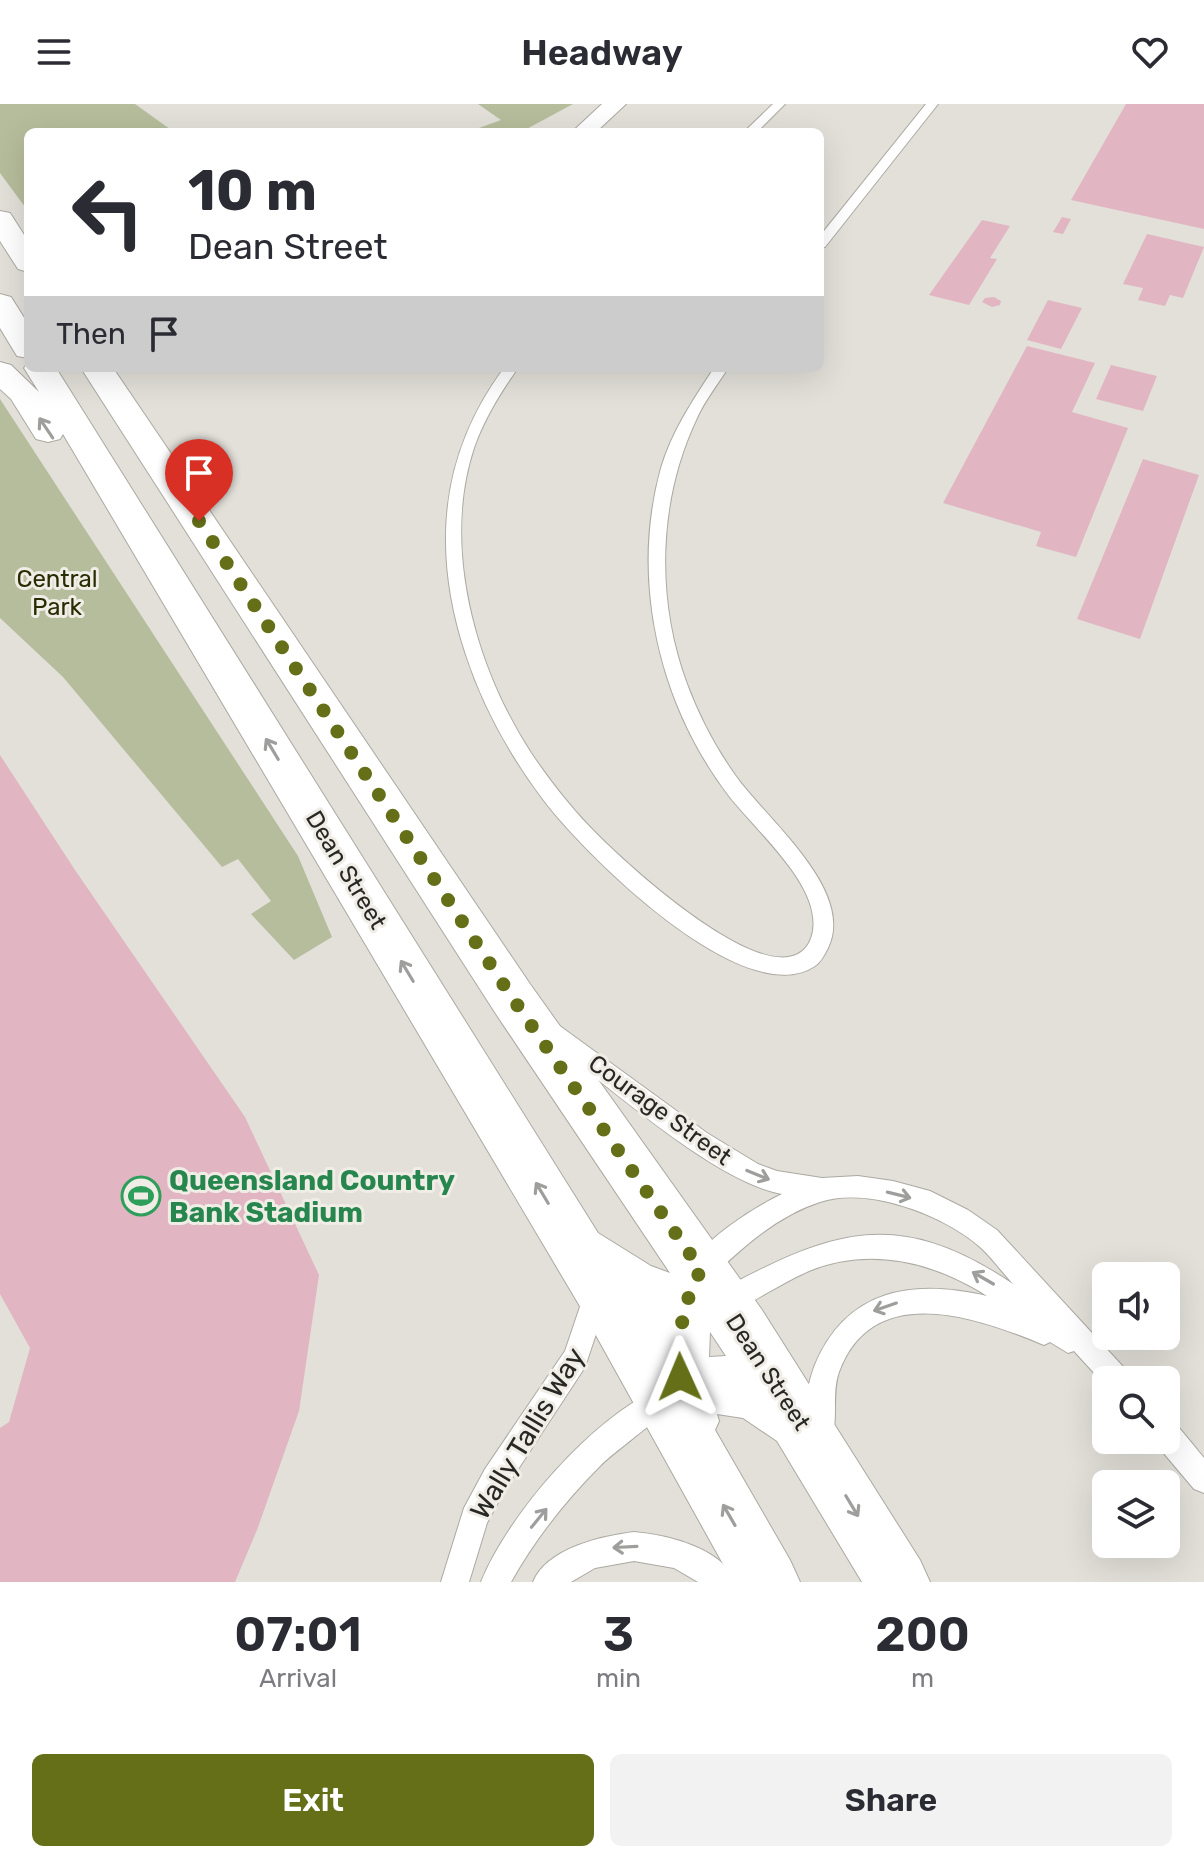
<!DOCTYPE html>
<style>
body{margin:0;font-family:Rubik,sans-serif;background:#f2f2f3;color:#2b2b33;height:100vh;display:flex;flex-direction:column;font-size:30px;white-space:nowrap}
*{box-sizing:border-box;margin:0}
p{font-size:26px;color:#7c7c81}
.icon{flex:none;width:44px;height:44px;fill:none;stroke:currentColor;stroke-width:2;stroke-linecap:round;stroke-linejoin:round}
.map{position:relative;height:1478px;overflow:hidden}
.details{display:flex;flex-direction:column;background:#fff;flex:1}
.details>*{flex:none}
.top-card{position:absolute;left:24px;top:24px;width:800px;height:244px;border-radius:12px;box-shadow:0 8px 32px #0002;background:#fff;color:#2b2b33;overflow:hidden}
.controls{position:absolute;left:1092px;top:1158px;display:grid;gap:16px}
.controls a{display:grid;place-items:center;width:88px;height:88px;border-radius:12px;background:#fff;box-shadow:0 8px 32px #0002;font-size:40px}
.pin{position:absolute;display:grid;place-items:center;width:68px;height:68px;color:#fff;margin:-82px -34px;border-radius:50% 50% 50% 0;rotate:-45deg;box-shadow:0 0 8px #0007}
.pin .icon{rotate:45deg}
.me{position:absolute;width:88px;margin:-44px;rotate:359deg;stroke-linejoin:round;filter:drop-shadow(0 0 6px #0008)}
.turn{display:flex;align-items:center;gap:28px;height:168px;padding:0 32px;font-size:36px}
.turn .icon{width:104px;height:104px;stroke-width:2.5}
.turn b{display:block;font-size:56px;line-height:68px}
.then{display:flex;align-items:center;height:76px;padding:0 32px;background:#0003;gap:16px;font-size:30px}
.eta{display:flex;justify-content:space-evenly;align-items:center;height:136px;text-align:center}
.eta b{font-size:48px;font-weight:600;line-height:56px}
.cta{display:flex;gap:16px;margin-top:auto;padding:16px 32px}
.cta a{flex:1;height:92px;border-radius:12px;background:#646f17;color:#fff;font-size:32px;font-weight:600;line-height:92px;text-align:center}
.cta a+a{background:#f2f2f3;color:#2b2b33}
header{display:flex;justify-content:space-between;align-items:center;height:104px;padding:0 32px;background:#fff;font-size:36px;font-weight:600}
.map>svg:first-child{display:block}
.green{fill:#b6bd9c}
.building{fill:#e1b6c2}
.lines{fill:none;stroke-linecap:round;stroke-linejoin:round}
.service-casing{stroke:#aba9a2;stroke-width:2}
.minor-casing{stroke:#aba9a2;stroke-width:2}
.secondary-casing{stroke:#aba9a2;stroke-width:2}
.service{fill:#fff;fill-rule:evenodd}
.minor{fill:#fff;fill-rule:evenodd}
.secondary{fill:#fff;fill-rule:evenodd}
.oneway{stroke:#9e9e9c}
.route{stroke:#646f17;stroke-width:14;stroke-dasharray:0 25.2}
.labels{text-anchor:middle;stroke-width:6;stroke-linejoin:round;paint-order:stroke}
.park-label{font-size:24px;fill:#272d00;stroke:#efede6}
.street-label{font-size:24px;fill:#272724;stroke:#efede6}
.near-leisure-label{font-size:28px;font-weight:bold;fill:#27864d;stroke:#efede6;text-anchor:start}
.near-street-label{font-size:28px;fill:#272724;stroke:#efede6}
</style>
<header><svg class="icon" aria-label="menu" viewBox="0 0 24 24"><path d="M4 6h16M4 12h16M4 18h16"/></svg>Headway<svg class="icon" aria-label="heart" viewBox="0 0 24 24"><path d="M12 20l-8-8c-3-5 5-10 8-4 3-6 11-1 8 4z"/></svg></header>
<div class="map">
<svg width="1204" height="1478" viewBox="0 0 1204 1478">
<rect width="100%" height="100%" fill="#e2e0d9"/>
<path class="green" d="M 0,0 L 135,0 L 174,28 L 28,28 L 28,107 L 0,69 Z
M 478,0 L 573,0 L 521,28 L 468,28 L 501,16 Z
M 0,295 L 298,752 L 332,833 L 294,856 L 251,810 L 271,797 L 238,755 L 222,763 L 63,573 L 0,514 Z"/>
<path class="building" d="M 1126,0 L 1204,0 L 1204,125 L 1071,96 Z
M 1062,113 L 1071,115 L 1063,130 L 1053,128 Z
M 982,116 L 1010,122 L 990,154 L 997,155 L 969,201 L 929,191 Z
M 1147,130 L 1204,143 L 1183,194 L 1170,191 L 1165,202 L 1138,196 L 1143,184 L 1123,180 Z
M 994,193 L 1001,197 L 1000,201 L 992,203 L 982,198 L 985,194 Z
M 1048,196 L 1082,204 L 1061,245 L 1027,236 Z
M 1027,242 L 1095,259 L 1072,308 L 1128,324 L 1076,453 L 1036,442 L 1041,428 L 943,399 Z
M 1111,261 L 1157,272 L 1143,307 L 1096,295 Z
M 1143,355 L 1199,371 L 1140,535 L 1077,515 Z
M 0,651 L 75,766 L 245,1013 L 319,1171 L 299,1307 L 257,1426 L 235,1478 L 0,1478 L 0,1324 L 9,1318 L 30,1244 L 0,1190 Z"/>
<g class="lines">
<g class="service-casing">
<path id="service" d="M 773,0 L 785,0 L 757,28 L 744,28 Z
M 926,0 L 938,0 L 825,143 L 820,144 L 820,132 Z
M 504,264 L 518,264 C 500,289 484,315 474,344 C 441,444 476,564 531,649 C 548,674 567,699 588,721 C 620,755 750,875 798,850 C 811,843 815,827 813,813 C 809,772 754,724 729,692 C 659,600 630,476 661,364 C 672,327 693,296 714,264 L 728,264 C 718,280 705,296 697,314 C 658,396 655,494 687,580 C 699,612 715,643 735,671 C 765,714 856,786 828,844 C 825,850 821,858 815,862 C 744,910 582,748 542,694 C 510,651 483,603 466,551 C 432,448 439,352 504,264 Z
M 557,920 L 707,1029 L 758,1060 L 777,1067 L 822,1074 L 858,1072 L 893,1077 L 930,1087 L 968,1106 L 997,1126 L 1127,1267 L 1131,1276 L 1106,1276 L 1106,1282 L 1074,1247 L 1068,1249 L 1050,1238 L 1044,1241 C 979,1214 873,1175 839,1268 C 831,1290 839,1315 831,1335 L 821,1338 L 811,1335 C 802,1311 806,1286 814,1263 C 846,1184 913,1175 987,1192 C 934,1158 870,1142 809,1167 C 781,1179 755,1198 726,1210 L 717,1206 L 713,1197 L 717,1188 C 831,1127 896,1101 1013,1180 C 1002,1168 992,1154 980,1143 C 944,1111 868,1082 820,1098 C 777,1112 741,1144 710,1175 L 701,1178 L 692,1175 L 688,1166 C 700,1137 755,1103 782,1090 C 715,1078 606,980 549,937 L 546,930 L 549,923 Z
M 595,1181 L 604,1185 L 608,1194 L 585,1263 L 505,1385 L 487,1419 L 469,1478 L 441,1478 L 464,1404 L 485,1365 L 565,1247 L 586,1185 Z
M 661,1284 L 670,1288 L 674,1297 C 669,1309 616,1346 601,1361 C 566,1396 535,1435 511,1478 L 481,1478 C 508,1411 593,1312 661,1284 Z
M 1166,1316 L 1176,1320 L 1204,1354 L 1204,1389 L 1194,1385 L 1156,1340 L 1155,1336 L 1166,1336 Z
M 634,1428 C 668,1431 722,1444 736,1478 L 698,1478 L 674,1464 L 634,1457 L 595,1464 L 571,1478 L 533,1478 C 547,1444 602,1432 634,1428 Z"/>
</g>
<g class="minor-casing">
<path id="minor" d="M 602,0 L 626,0 L 596,28 L 572,28 Z"/>
</g>
<g class="secondary-casing">
<path id="secondary" d="M 0,107 L 10,109 L 28,137 L 28,168 L 18,165 L 0,137 Z
M 0,190 L 11,193 L 28,220 L 28,254 L 17,252 L 0,224 Z
M 0,258 L 11,261 L 39,288 L 24,264 L 28,259 L 28,264 L 56,264 L 598,1129 L 651,1162 L 670,1169 L 496,910 L 81,264 L 113,264 L 530,880 L 762,1206 L 920,1456 L 930,1478 L 862,1478 L 777,1337 L 743,1314 L 717,1310 L 719,1317 L 715,1326 L 790,1456 L 800,1478 L 733,1478 L 578,1199 L 63,330 L 60,335 L 48,338 L 36,335 L 11,295 L 0,285 ZM 710,1228 L 726,1252 L 709,1253 Z"/>
</g>
<use href="#service" class="service"/>
<use href="#minor" class="minor"/>
<use href="#secondary" class="secondary"/>
</g>
<defs><path id="oneway-shaft" d="M-6 0H5M1.5-3L5.5 0L1.5 3" fill="none" stroke-width="1.6" stroke-linecap="round" stroke-linejoin="round" transform="scale(2)"/></defs>
<g class="oneway">
<use href="#oneway-shaft" transform="translate(46 324) rotate(-124)"/>
<use href="#oneway-shaft" transform="translate(272 645) rotate(-121)"/>
<use href="#oneway-shaft" transform="translate(407 867) rotate(-121)"/>
<use href="#oneway-shaft" transform="translate(758 1071) rotate(22)"/>
<use href="#oneway-shaft" transform="translate(542 1089) rotate(-121)"/>
<use href="#oneway-shaft" transform="translate(899 1091) rotate(14)"/>
<use href="#oneway-shaft" transform="translate(983 1174) rotate(-150)"/>
<use href="#oneway-shaft" transform="translate(885 1203) rotate(161)"/>
<use href="#oneway-shaft" transform="translate(852 1402) rotate(59)"/>
<use href="#oneway-shaft" transform="translate(729 1411) rotate(-120)"/>
<use href="#oneway-shaft" transform="translate(539 1414) rotate(-51)"/>
<use href="#oneway-shaft" transform="translate(625 1443) rotate(177)"/>
</g>
<g class="lines">
<path class="route" d="M 199,417 L 513,895 L 701,1166 C 682,1199 677,1236 680,1273"/>
</g>
<defs>
<g id="stadium-ring" transform="scale(2)"><circle r="9.5" fill="#efede6" stroke="#2e9e5b" stroke-width="1.5"/><path d="M0-5a6.5 5 0 1 0 0 10a6.5 5 0 1 0 0-10ZM-3.5-1.8h7v3.6h-7Z" fill="#2e9e5b"/></g>
</defs>
<g fill-rule="evenodd">
<use href="#stadium-ring" x="141" y="1092"/>
</g>
<g class="labels">
<g class="park-label">
<text x="57" y="483">Central<tspan x="57" dy="28">Park</tspan></text>
</g>
<g class="street-label">
<text transform="translate(346 766) rotate(59)" y="8">Dean Street</text>
<text transform="translate(660 1006) rotate(36)" y="8">Courage Street</text>
<text transform="translate(768 1268) rotate(57)" y="8">Dean Street</text>
</g>
<g class="near-leisure-label">
<text x="169" y="1086">Queensland Country<tspan x="169" dy="32">Bank Stadium</tspan></text>
</g>
<g class="near-street-label">
<text transform="translate(527 1329) rotate(-59)" y="10">Wally Tallis Way</text>
</g>
</g>
</svg>
<div class="controls">
<a><svg class="icon" aria-label="sound" viewBox="0 0 24 24"><path d="M4 9h4l5-4v14l-5-4H4zM17 9q2 3 0 6"/></svg></a>
<a><svg class="icon" aria-label="search" viewBox="0 0 24 24"><circle cx="10" cy="10" r="6"/><path d="M15 15l6 6"/></svg></a>
<a><svg class="icon" aria-label="layers" viewBox="0 0 24 24"><path d="M12 4l9 5-9 5-9-5zM3 14l9 5 9-5"/></svg></a>
</div>
<div class="pin" style="left:199px;top:417px;background:#d93025"><svg class="icon" aria-label="arrive" viewBox="0 0 24 24"><path d="M6 21V4h12l-3 4 3 4H6"/></svg></div>
<svg class="me" style="left:680px;top:1273px" viewBox="-20 -20 40 40"><path d="M0-17L14 15 0 8-14 15z" fill="#646f17" stroke="#fff" stroke-width="4"/></svg>
<div class="top-card">
<div class="turn"><svg class="icon" aria-label="left" viewBox="0 0 24 24"><path d="M17 20v-9H6M10 6l-5 5 5 5"/></svg><div><b>10 m</b>Dean Street</div></div>
<div class="then">Then<svg class="icon" aria-label="arrive" viewBox="0 0 24 24"><path d="M6 21V4h12l-3 4 3 4H6"/></svg></div>
</div>
</div>
<section class="details">
<div class="eta">
<div><b>07:01</b><p>Arrival</p></div>
<div><b>3</b><p>min</p></div>
<div><b>200</b><p>m</p></div>
</div>
<div class="cta"><a>Exit</a><a>Share</a></div>
</section>
